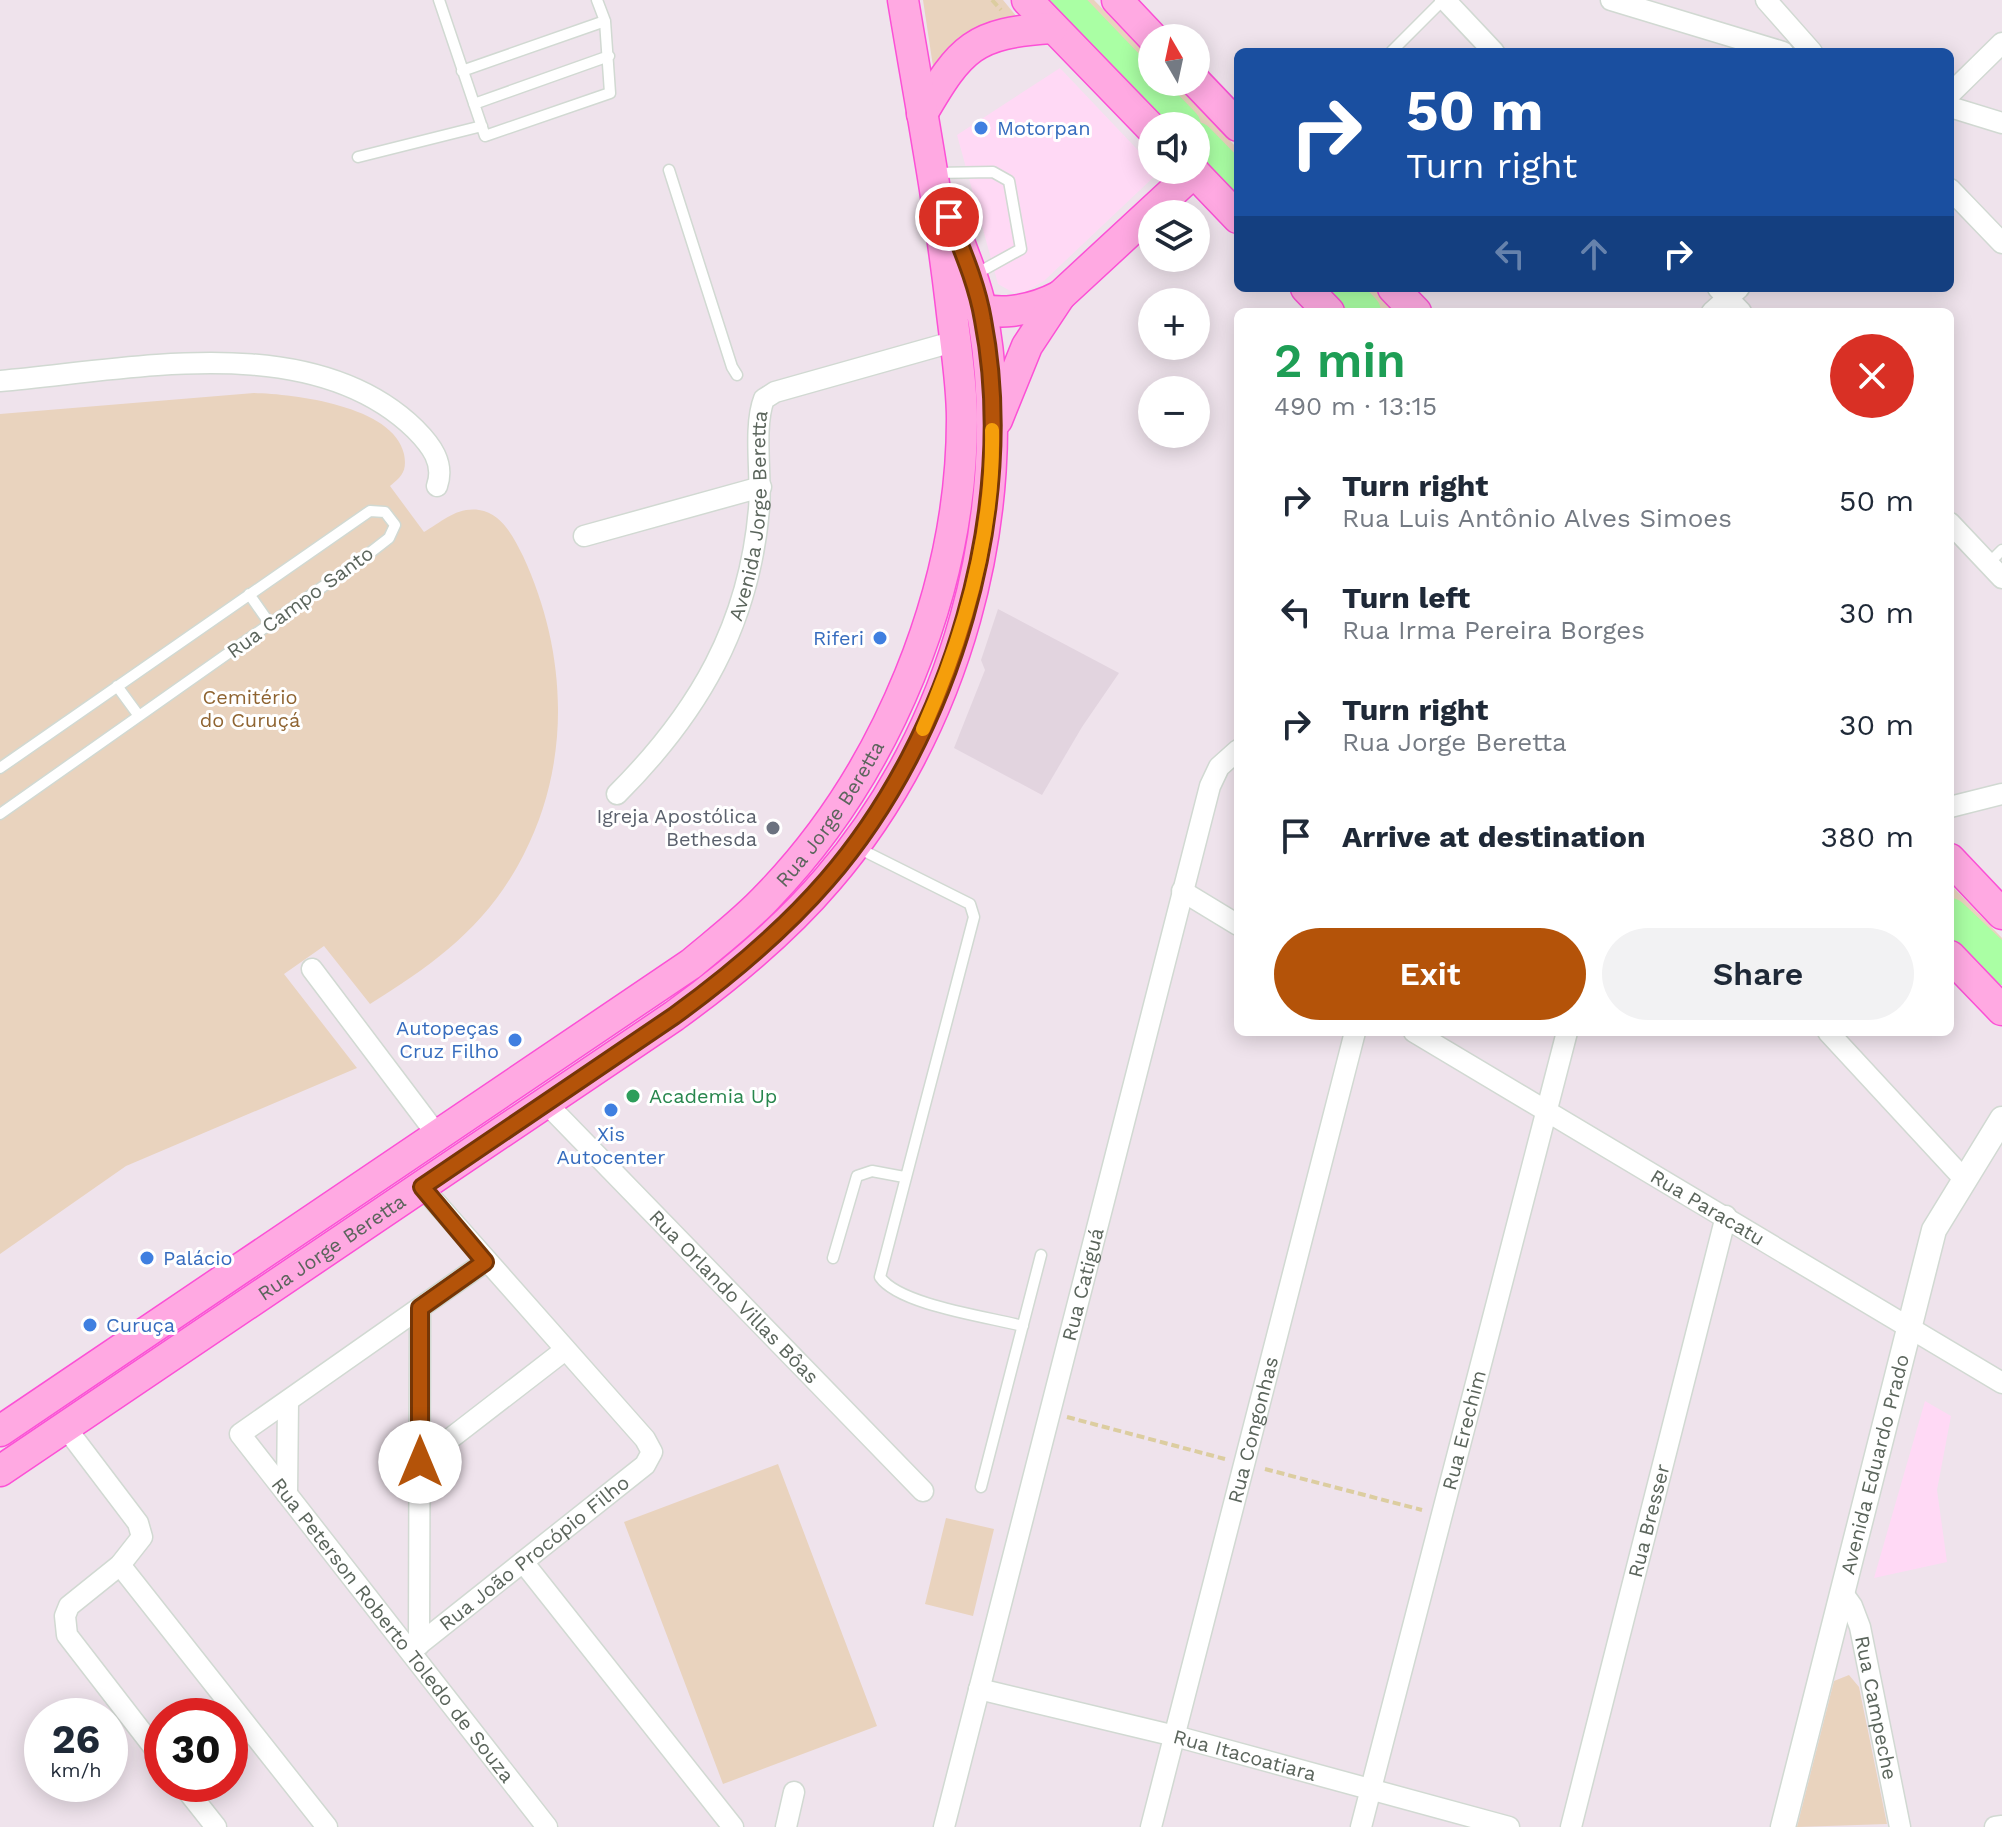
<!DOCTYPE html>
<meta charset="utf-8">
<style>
body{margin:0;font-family:"Work Sans",sans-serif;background:#f2f2f3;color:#1f2937;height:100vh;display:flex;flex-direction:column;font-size:30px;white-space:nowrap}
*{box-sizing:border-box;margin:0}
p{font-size:26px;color:#747a83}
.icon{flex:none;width:44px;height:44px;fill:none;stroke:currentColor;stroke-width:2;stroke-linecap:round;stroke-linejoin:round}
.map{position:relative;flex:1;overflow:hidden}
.side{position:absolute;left:1234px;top:308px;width:720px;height:728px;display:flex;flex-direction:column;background:#fff;border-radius:12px;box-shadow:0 4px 20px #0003}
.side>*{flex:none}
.guide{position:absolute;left:1234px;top:48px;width:720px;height:244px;border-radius:12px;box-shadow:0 4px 20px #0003;background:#1a4fa0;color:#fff;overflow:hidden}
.needle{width:52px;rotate:351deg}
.buttons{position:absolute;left:1138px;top:24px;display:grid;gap:16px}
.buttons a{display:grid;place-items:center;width:72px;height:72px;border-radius:50%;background:#fff;box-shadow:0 4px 20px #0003;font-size:40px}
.speed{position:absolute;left:24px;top:1698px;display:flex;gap:16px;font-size:40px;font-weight:700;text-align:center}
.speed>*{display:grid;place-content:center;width:104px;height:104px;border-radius:50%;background:#fff;box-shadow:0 4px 20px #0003;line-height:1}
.speed small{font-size:20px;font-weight:400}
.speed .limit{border:12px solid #d22;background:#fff;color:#111}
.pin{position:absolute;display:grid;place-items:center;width:68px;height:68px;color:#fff;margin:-34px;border:4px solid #fff;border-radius:50%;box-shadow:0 2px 8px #0007}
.me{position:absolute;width:88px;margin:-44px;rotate:0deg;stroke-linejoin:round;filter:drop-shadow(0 0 6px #0008)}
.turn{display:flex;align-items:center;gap:28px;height:168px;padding:0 40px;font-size:36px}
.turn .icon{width:104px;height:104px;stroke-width:2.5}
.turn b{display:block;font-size:56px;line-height:68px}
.lanes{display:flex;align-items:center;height:76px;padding:0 40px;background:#0003;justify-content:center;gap:40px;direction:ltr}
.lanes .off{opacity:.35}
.round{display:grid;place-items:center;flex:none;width:84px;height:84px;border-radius:42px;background:#f2f2f3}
.summary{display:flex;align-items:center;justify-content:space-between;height:136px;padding:0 40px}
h1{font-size:48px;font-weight:600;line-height:60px;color:#1e9e55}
.action{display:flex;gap:16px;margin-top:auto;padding:16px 40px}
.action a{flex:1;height:92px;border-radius:48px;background:#b45309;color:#fff;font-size:32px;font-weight:600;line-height:92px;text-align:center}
.action a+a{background:#f2f2f3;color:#1f2937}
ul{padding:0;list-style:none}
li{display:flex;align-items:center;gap:24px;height:112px;padding:0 40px}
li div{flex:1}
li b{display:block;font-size:30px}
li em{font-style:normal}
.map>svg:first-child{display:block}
.commercial{fill:#ffd9f5}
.education{fill:#e2d4df}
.green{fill:#e9d3be}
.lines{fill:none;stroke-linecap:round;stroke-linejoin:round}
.river{stroke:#aaffa4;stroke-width:38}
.service-casing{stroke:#d1d9d2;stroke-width:13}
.minor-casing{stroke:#d1d9d2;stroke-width:23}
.tertiary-casing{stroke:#d1d9d2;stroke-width:27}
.primary-casing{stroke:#fc50d6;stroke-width:33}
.path{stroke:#dccda0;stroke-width:4;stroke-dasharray:8 4;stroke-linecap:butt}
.service{stroke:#fff;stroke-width:10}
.minor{stroke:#fff;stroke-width:20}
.tertiary{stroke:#fff;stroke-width:24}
.primary{stroke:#ffa9e2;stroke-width:30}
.route-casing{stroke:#753606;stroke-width:20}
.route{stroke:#b45309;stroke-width:14}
.slow{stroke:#f59e0b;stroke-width:14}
.shop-dot{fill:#3f7fe0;stroke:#fff;stroke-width:3}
.worship-dot{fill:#6b7280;stroke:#fff;stroke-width:3}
.leisure-dot{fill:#2e9e5b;stroke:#fff;stroke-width:3}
.labels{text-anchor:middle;stroke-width:6;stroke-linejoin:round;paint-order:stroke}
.shop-label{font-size:20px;fill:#366cbe;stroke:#fff;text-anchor:start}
.street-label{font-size:20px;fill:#5b655c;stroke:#fff}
.park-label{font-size:20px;fill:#8f6431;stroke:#fff}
.worship-label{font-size:20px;fill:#5b616d;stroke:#fff;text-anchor:end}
.leisure-label{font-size:20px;fill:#27864d;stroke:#fff;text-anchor:start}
</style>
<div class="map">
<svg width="2002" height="1827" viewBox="0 0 2002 1827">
<rect width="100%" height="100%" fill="#efe3ec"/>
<path class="commercial" d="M 1060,68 L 1152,165 L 1152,170 L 1159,172 L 1044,281 L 1025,292 L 1014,293 L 998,284 L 957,135 Z
M 1925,1401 L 1951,1416 L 1937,1490 L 1947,1562 L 1874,1578 Z"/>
<path class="education" d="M 998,609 L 1119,673 L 1082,727 L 1042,795 L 954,748 L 985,670 L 981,660 Z"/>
<path class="green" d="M 923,0 L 1003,0 L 1017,17 L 993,22 L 934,73 Z
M 1072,0 L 1094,0 L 1152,60 L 1152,82 L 1173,82 L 1238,149 L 1238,172 Z
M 1350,288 L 1373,288 L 1396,312 L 1373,312 Z
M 254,393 C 294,394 394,406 404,454 C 407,470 403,476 390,486 L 424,532 C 442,522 456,507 479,510 C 502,513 514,538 523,556 C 567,651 572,760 524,854 C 488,925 436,963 370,1004 L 324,946 L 284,974 L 357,1068 L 126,1166 L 0,1254 L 0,414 Z
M 1950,884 L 2002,938 L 2002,956 L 1950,906 Z
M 778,1464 L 877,1726 L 723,1784 L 624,1522 Z
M 946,1518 L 994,1529 L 973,1616 L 925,1604 Z
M 1849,1675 L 1859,1687 L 1887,1824 L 1797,1827 L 1834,1681 Z"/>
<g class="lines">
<path class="river" d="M 1061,0 L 1182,126
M 1196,141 L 1238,184
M 1339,288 L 1362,312
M 1950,917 L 2002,966"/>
<g class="service-casing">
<path id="service" d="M 439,0 L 485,136 L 610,93 L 605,21 L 597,0
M 1391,52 L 1443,0
M 462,71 L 605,21
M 474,104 L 609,56
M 358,157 L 482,126
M 669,170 L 732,367 L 737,375
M 935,173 L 993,172 L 1009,181 L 1021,249 L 974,275
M 1988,564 L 2002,550
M 249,594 L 270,624
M 117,686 L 139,716
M 0,768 L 370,511 L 385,512 L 395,525 L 389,538 L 362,559 L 0,814
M 858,848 L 970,904 L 974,917 L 880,1277 C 899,1305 989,1317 1023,1326
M 833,1258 L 857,1176 L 872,1171 L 904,1177
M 981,1487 L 1041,1255"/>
</g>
<g class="minor-casing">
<g id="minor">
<path d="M 1445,0 L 1494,52"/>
<path d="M 1611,0 L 1783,52"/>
<path d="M 1766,0 L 1812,52"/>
<path d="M 1950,94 L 2002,43"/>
<path d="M 1950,107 L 2002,123"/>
<path d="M 1950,189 L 2002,243"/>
<path d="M 1718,288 L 1741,312"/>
<path d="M 1712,312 L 1739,288"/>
<path d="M 0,381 C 129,370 311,328 415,429 C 431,445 445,463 437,486"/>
<path d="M 1950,523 L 2002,578"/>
<path d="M 584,536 L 761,487"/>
<path id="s1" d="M 617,794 C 699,712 749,625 759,509 C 762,478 753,427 764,399 L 775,392 L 956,341"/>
<path d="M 1950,807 L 2002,794"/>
<path d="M 1182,891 L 1238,925"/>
<path d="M 312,969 L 438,1136"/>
<path id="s2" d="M 1414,1032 L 2002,1383"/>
<path d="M 1828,1032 L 1964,1179"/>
<path id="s3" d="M 546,1103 L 923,1491"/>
<path id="s4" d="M 485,1262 L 240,1434 L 547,1827"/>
<path d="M 66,1428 L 138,1523 L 142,1537 L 120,1565 L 69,1606 L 65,1616 L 67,1635 L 162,1758"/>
<path d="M 420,1462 L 565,1350"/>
<path d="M 287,1494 L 288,1401"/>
<path d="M 523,1562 L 733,1827"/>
<path d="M 120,1565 L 327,1827"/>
<path id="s5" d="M 1842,1592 L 1852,1606 L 1860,1627 L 1900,1827"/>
<path d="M 419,1645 L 420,1308"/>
<path id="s6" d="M 412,1650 L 645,1465 L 652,1452 L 645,1439 L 422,1187"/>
<path id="s7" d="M 979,1689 L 1175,1736 L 1509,1827"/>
<path d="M 182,1784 L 216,1827"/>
<path d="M 786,1827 L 794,1792"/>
<path id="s8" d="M 944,1827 L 1210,786 L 1219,767 L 1238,750"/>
<path id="s9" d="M 1151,1827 L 1355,1032"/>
<path id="s10" d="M 1361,1827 L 1567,1032"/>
<path id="s11" d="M 1571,1827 L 1726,1216"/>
<path d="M 1995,1827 L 2002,1826"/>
</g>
</g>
<g class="tertiary-casing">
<g id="tertiary">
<path id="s12" d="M 1783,1827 L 1934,1230 L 2002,1119"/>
</g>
</g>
<g class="primary-casing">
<g id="primary">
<path d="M 1027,0 L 1152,129"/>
<path d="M 1117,0 L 1153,38"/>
<path d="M 1196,82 L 1238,126"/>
<path d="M 922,114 C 961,47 974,33 1052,28"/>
<path d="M 1192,170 L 1238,218"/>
<path d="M 1306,288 L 1329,312"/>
<path d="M 1393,288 L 1416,312"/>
<path d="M 966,301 C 992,320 1033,310 1060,296"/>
<path d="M 997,420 L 1027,346 L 1060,296 L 1194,172"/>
<path d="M 1950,859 L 2002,914"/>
<path d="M 1950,956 L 2002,1010"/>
<path id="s13" d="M 0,1431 L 691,964 C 717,942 745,921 768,896 C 887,773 962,590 962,419 C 962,381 955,342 951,305 C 939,202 920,102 903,0"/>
<path id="s14" d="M 0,1471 L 674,1016 C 729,976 783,932 828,879 C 955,732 1015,516 984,324 C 979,290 965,258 953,226"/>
</g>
</g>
<path class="path" d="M 992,0 L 1001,10
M 1067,1417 L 1225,1459
M 1265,1469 L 1422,1510"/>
<use href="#service" class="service"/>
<use href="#minor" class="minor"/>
<use href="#tertiary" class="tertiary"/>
<use href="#primary" class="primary"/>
</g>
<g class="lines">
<g class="route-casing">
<path id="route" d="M 420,1462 L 420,1308 L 485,1262 L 422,1187 L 674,1016 C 729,976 782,932 827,880 C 952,736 1019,507 983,320 C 977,284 962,250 949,217"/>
</g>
<use href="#route" class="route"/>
<path class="slow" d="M 923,729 C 964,636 994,533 992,430"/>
</g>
<g class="shop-dot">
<circle cx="981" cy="128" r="8"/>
<circle cx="880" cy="638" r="8"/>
<circle cx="515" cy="1040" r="8"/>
<circle cx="611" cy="1110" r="8"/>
<circle cx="147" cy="1258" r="8"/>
<circle cx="90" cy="1325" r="8"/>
</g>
<circle class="worship-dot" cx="773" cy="828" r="8"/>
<circle class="leisure-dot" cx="633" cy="1096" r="8"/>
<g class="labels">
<g class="shop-label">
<text x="997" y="135">Motorpan</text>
<text x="864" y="645" text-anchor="end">Riferi</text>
<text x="499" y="1035" text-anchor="end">Autopeças<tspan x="499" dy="23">Cruz Filho</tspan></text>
<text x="611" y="1141" text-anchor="middle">Xis<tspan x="611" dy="23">Autocenter</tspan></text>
<text x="163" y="1265">Palácio</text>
<text x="106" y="1332">Curuça</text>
</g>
<g class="street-label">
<text dy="7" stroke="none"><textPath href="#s1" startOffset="318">Avenida Jorge Beretta</textPath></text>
<text transform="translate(300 602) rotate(-36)" y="7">Rua Campo Santo</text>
<text dy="7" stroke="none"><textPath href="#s13" startOffset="1040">Rua Jorge Beretta</textPath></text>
<text dy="7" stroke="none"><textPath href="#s2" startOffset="342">Rua Paracatu</textPath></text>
<text dy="7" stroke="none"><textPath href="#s14" startOffset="400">Rua Jorge Beretta</textPath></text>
<text dy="7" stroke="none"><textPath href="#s8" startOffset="560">Rua Catiguá</textPath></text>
<text dy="7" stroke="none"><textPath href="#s3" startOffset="270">Rua Orlando Villas Bôas</textPath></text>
<text dy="7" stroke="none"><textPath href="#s9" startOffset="410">Rua Congonhas</textPath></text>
<text dy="7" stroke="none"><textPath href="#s10" startOffset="410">Rua Erechim</textPath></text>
<text dy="7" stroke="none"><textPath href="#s12" startOffset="374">Avenida Eduardo Prado</textPath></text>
<text dy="7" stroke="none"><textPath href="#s11" startOffset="316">Rua Bresser</textPath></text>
<text dy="7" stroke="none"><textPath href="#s6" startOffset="156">Rua João Procópio Filho</textPath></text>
<text dy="7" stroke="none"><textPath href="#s4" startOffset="548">Rua Peterson Roberto Toledo de Souza</textPath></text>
<text dy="7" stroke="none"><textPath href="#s5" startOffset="122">Rua Campeche</textPath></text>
<text dy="7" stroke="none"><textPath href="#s7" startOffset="274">Rua Itacoatiara</textPath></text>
</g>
<g class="park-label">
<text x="250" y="704">Cemitério<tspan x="250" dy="23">do Curuçá</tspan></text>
</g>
<g class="worship-label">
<text x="757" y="823">Igreja Apostólica<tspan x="757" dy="23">Bethesda</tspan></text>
</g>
<g class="leisure-label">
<text x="649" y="1103">Academia Up</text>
</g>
</g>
</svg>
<div class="buttons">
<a><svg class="needle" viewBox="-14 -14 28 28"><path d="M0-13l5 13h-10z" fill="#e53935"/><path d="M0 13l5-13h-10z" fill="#747a83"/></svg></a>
<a><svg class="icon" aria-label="sound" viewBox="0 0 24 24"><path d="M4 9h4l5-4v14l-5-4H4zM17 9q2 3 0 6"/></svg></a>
<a><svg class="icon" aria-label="layers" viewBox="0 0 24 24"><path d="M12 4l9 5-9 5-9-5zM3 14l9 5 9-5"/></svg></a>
<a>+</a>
<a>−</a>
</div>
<div class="speed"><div>26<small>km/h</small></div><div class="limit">30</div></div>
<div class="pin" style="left:949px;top:217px;background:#d93025"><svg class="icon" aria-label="arrive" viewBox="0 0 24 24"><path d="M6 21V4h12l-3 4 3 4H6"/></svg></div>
<svg class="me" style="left:420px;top:1462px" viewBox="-20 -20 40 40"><circle r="19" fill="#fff"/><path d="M0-13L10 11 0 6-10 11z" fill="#b45309"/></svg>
<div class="guide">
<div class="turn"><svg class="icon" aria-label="right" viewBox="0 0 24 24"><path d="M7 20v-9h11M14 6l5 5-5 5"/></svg><div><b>50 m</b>Turn right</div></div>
<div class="lanes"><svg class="icon off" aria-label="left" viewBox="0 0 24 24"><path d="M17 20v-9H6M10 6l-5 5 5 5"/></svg><svg class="icon off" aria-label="ahead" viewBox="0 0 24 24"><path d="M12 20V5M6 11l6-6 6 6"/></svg><svg class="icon" aria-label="right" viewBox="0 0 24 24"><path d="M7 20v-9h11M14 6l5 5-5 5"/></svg></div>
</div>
<section class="side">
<div class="summary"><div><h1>2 min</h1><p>490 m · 13:15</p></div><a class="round" style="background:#d93025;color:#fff"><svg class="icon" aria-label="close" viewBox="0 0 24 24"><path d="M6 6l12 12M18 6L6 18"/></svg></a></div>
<ul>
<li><svg class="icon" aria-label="right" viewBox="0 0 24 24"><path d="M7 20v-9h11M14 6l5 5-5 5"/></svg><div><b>Turn right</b><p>Rua Luis Antônio Alves Simoes</p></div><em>50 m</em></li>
<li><svg class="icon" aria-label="left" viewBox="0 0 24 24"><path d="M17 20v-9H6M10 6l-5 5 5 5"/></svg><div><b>Turn left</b><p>Rua Irma Pereira Borges</p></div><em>30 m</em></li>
<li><svg class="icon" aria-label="right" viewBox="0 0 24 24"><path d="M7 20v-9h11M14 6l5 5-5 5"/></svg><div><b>Turn right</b><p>Rua Jorge Beretta</p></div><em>30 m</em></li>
<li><svg class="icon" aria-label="arrive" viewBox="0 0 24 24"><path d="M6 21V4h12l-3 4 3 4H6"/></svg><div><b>Arrive at destination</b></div><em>380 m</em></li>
</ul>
<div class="action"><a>Exit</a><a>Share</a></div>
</section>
</div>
